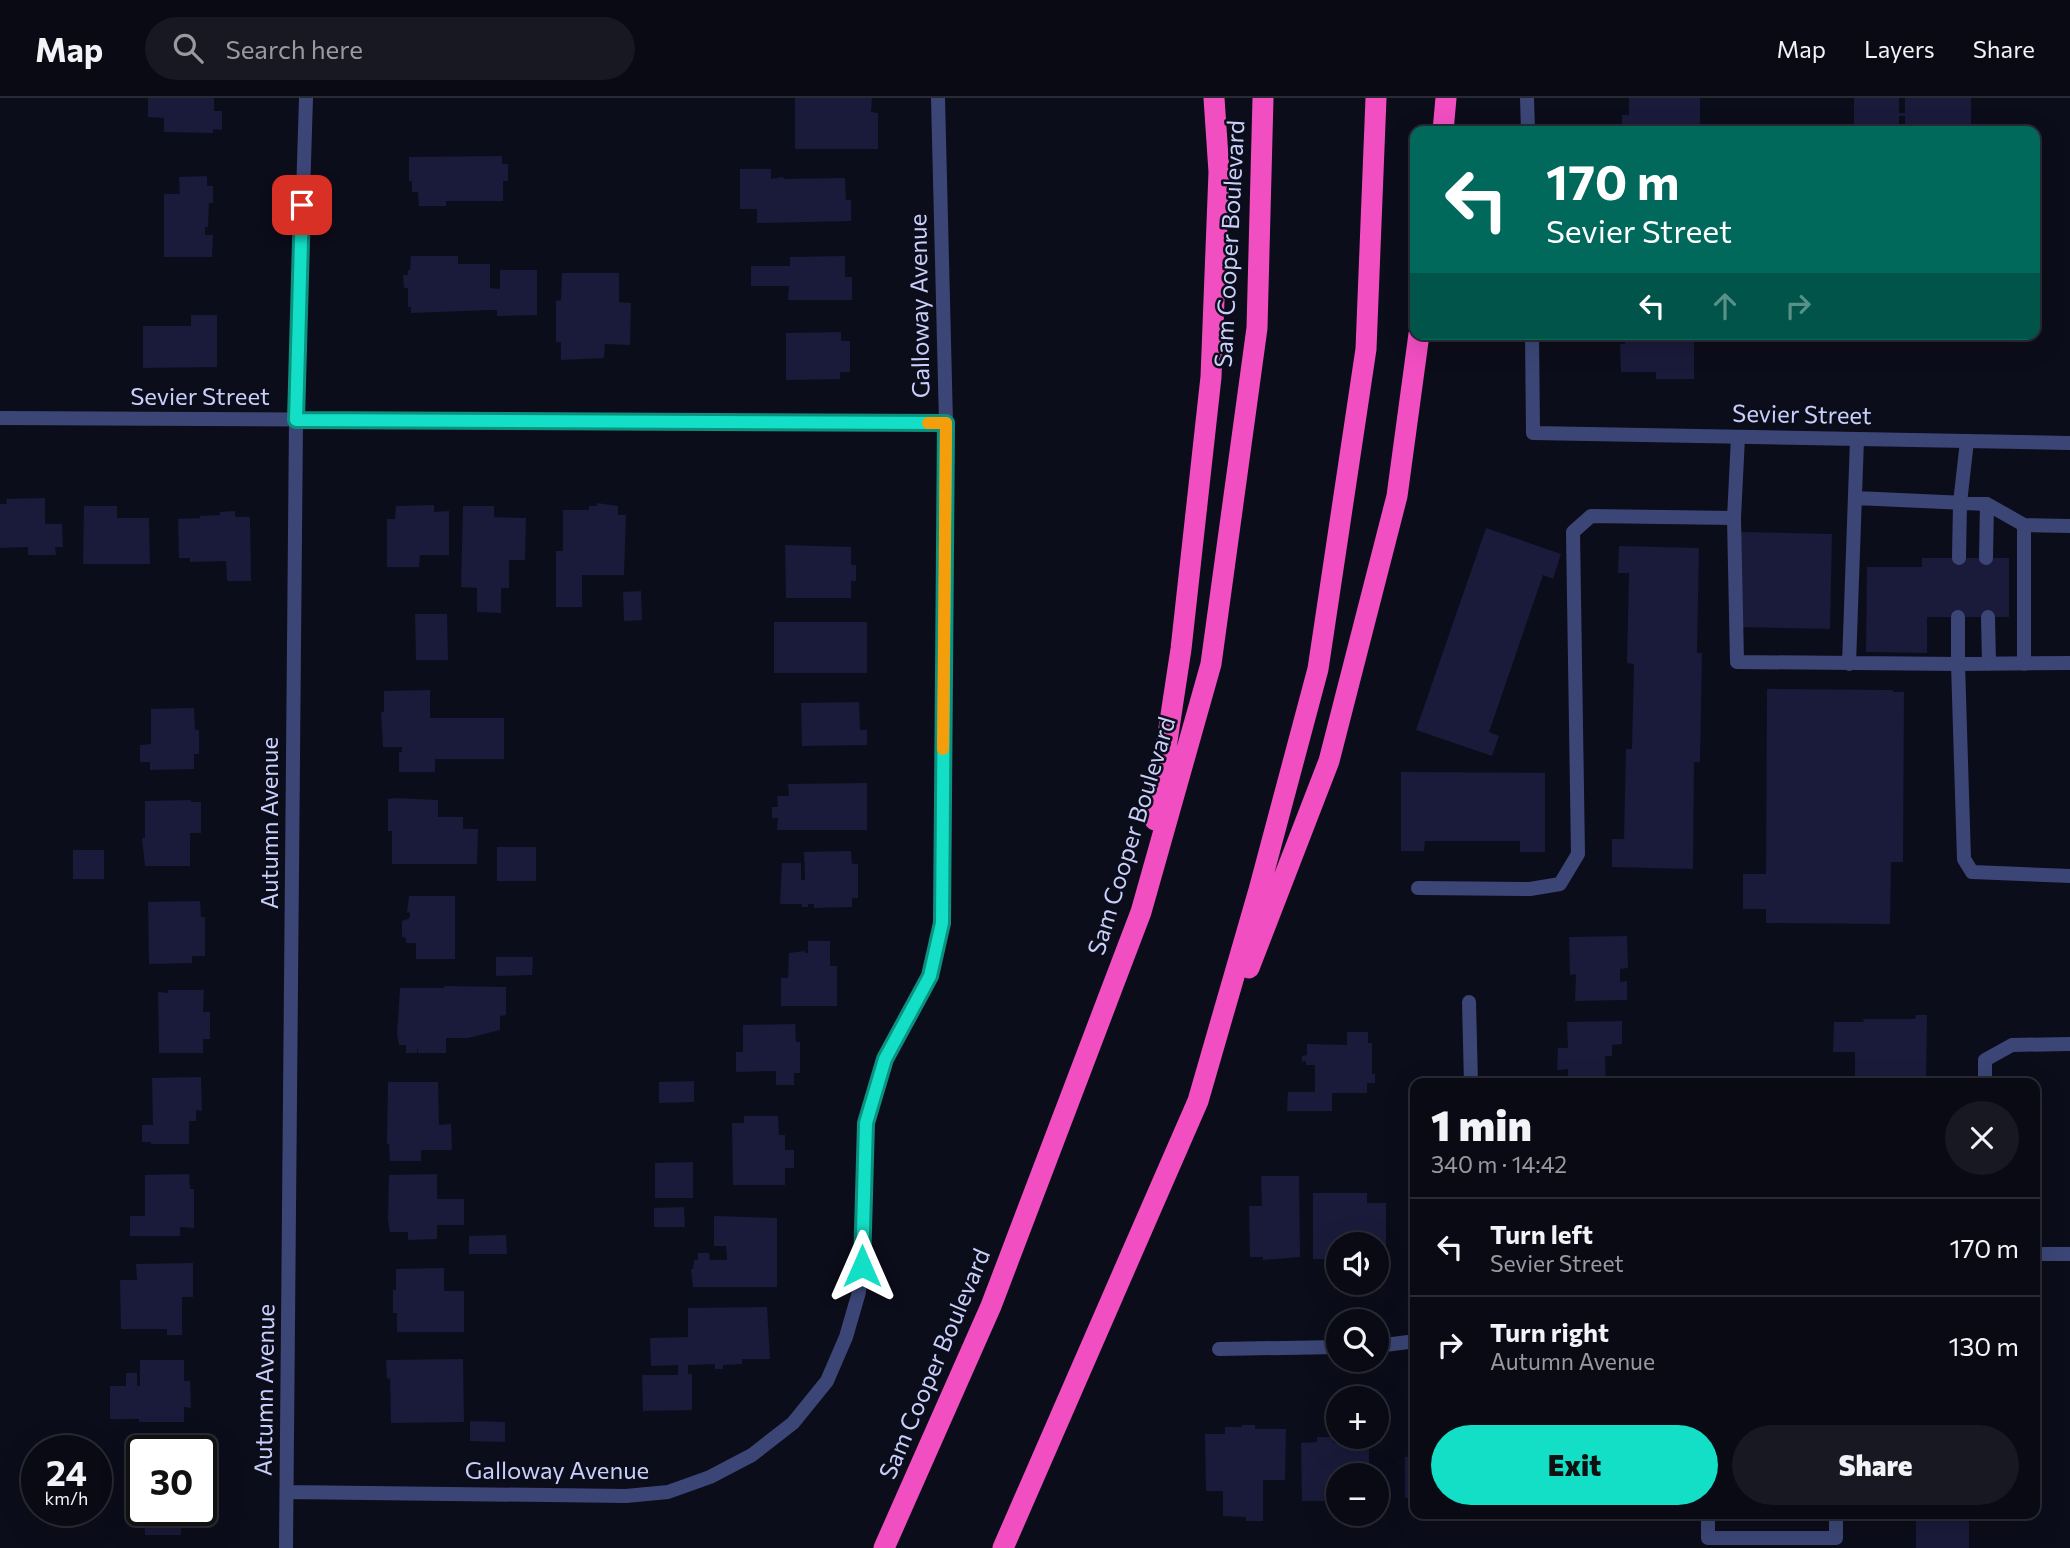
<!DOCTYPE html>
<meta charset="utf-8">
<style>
body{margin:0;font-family:Commissioner,sans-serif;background:#171822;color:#f1f3f6;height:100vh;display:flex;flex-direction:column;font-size:26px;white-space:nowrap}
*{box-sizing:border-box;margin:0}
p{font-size:23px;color:#999aa0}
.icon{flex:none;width:38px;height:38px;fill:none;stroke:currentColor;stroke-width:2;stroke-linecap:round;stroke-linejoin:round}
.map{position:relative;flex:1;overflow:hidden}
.panel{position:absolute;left:1410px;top:980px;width:630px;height:441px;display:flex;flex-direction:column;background:#090a14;border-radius:14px;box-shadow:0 7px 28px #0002,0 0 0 2px #292b34}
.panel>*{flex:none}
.top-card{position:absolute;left:1410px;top:28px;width:630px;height:214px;border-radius:14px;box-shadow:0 7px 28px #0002,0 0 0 2px #292b34;background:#00695c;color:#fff;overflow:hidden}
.tools{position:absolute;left:1326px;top:1134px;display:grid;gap:14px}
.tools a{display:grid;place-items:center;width:63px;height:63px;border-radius:50%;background:#090a14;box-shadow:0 7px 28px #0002,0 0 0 2px #292b34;font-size:35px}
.speed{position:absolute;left:21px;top:1337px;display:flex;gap:14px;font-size:35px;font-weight:700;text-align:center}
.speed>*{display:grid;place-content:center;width:91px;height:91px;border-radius:50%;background:#090a14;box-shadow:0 7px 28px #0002,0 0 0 2px #292b34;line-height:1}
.speed small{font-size:18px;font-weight:400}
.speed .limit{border:4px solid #111;border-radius:10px;background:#fff;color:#111}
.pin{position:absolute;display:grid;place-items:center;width:60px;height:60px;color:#fff;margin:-30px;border-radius:14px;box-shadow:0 4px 10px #0006}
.me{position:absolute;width:77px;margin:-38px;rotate:0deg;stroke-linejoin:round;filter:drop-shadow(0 0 5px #0008)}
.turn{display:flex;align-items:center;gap:24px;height:147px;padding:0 21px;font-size:32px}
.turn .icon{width:91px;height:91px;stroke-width:2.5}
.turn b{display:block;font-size:49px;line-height:60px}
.lanes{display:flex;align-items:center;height:66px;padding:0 21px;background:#0003;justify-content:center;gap:35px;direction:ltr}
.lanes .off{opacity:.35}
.round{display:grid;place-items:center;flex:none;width:74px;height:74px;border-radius:37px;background:#171822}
.head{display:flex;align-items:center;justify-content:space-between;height:119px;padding:0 21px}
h1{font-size:42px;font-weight:800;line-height:52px}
.primary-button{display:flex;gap:14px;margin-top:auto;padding:14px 21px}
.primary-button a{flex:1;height:80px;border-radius:42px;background:#12dfc5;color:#111;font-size:28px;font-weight:800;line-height:80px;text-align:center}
.primary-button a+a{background:#171822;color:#f1f3f6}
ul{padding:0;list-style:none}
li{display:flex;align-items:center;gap:21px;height:98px;padding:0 21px;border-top:2px solid #292b34}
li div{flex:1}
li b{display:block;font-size:26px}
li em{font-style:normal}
header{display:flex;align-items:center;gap:42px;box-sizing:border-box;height:98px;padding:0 35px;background:#090a14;border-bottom:2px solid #292b34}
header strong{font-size:33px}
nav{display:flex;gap:38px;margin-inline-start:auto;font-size:24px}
.search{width:490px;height:63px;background:#171822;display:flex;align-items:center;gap:18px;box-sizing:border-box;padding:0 24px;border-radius:38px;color:#999aa0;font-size:26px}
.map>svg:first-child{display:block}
.building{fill:#1a1a3a}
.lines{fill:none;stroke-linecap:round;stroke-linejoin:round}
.service{stroke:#3b4676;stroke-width:14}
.minor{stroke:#3b4676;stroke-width:14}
.motorway{stroke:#f14ec1;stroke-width:21}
.route-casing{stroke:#0c9180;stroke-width:18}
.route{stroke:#12dfc5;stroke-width:12}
.slow{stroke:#f59e0b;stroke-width:12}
.labels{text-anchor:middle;stroke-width:5;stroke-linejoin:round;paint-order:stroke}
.street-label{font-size:24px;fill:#c9cffb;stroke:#0c0d1a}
</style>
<header>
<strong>Map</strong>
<div class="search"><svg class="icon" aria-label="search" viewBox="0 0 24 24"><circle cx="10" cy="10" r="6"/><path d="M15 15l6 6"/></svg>Search here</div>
<nav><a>Map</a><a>Layers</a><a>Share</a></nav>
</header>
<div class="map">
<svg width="2070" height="1450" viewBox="0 0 2070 1450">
<rect width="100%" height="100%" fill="#0c0d1a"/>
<path class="building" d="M 148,0 L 214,0 L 214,13 L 222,13 L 222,32 L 213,31 L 213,35 L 164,34 L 164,20 L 148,19 Z
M 795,0 L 872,0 L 871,14 L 878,15 L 878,51 L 795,51 Z
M 1629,0 L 1700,0 L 1700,31 L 1628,33 L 1628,31 L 1622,31 L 1622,17 L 1629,17 Z
M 1854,0 L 1899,0 L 1899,15 L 1905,15 L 1905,0 L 1971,0 L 1971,26 L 1978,26 L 1978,33 L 1905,33 L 1905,18 L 1899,18 L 1899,33 L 1854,33 Z
M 502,58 L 502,66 L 508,66 L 508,83 L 503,83 L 503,103 L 446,103 L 446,108 L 419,108 L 418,94 L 412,94 L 412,83 L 409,83 L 409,59 Z
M 740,71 L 771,71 L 771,81 L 783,79 L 784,81 L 845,80 L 846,102 L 851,102 L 851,123 L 757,125 L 757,111 L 740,111 Z
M 207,78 L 207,88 L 213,88 L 213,105 L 209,105 L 208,129 L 205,129 L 205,137 L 213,137 L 212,159 L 164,159 L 164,96 L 180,96 L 179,79 Z
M 411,158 L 458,158 L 458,166 L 490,166 L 490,190 L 500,191 L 500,172 L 537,172 L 537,217 L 497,218 L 497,212 L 490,212 L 411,215 L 411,209 L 408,209 L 408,190 L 404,190 L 403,177 L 408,177 L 408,172 L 410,172 Z
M 845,158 L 845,179 L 852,179 L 852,202 L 788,202 L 789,188 L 751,188 L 751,168 L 790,168 L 790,159 Z
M 562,175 L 619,175 L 619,204 L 631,205 L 630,247 L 605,246 L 604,260 L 561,262 L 561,244 L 556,244 L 556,203 L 561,202 Z
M 191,217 L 217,217 L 217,269 L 143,270 L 143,228 L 191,228 Z
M 841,234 L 841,243 L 850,243 L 850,274 L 840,274 L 840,281 L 786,282 L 786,235 Z
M 1624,236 L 1687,236 L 1687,242 L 1694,242 L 1694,281 L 1656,281 L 1656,274 L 1621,274 L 1620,246 L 1625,246 Z
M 1904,236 L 1988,236 L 1988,240 L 1904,239 Z
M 45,400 L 45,426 L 62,426 L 63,449 L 55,449 L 56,457 L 28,457 L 28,449 L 0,450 L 0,406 L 7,406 L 6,401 Z
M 597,405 L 618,408 L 618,417 L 626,417 L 624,477 L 582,477 L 582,509 L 556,509 L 556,453 L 563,453 L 563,412 L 589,412 L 589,408 L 597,408 Z
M 434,407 L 434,414 L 449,413 L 449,457 L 420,457 L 419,469 L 387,469 L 387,421 L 395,421 L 396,408 Z
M 84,408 L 117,408 L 117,420 L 149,420 L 150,466 L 83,466 Z
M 463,408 L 494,408 L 494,419 L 526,420 L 525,462 L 509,462 L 509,490 L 501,490 L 501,515 L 477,514 L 477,490 L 461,489 Z
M 235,413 L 235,419 L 250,419 L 251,483 L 227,483 L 226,463 L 190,464 L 190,460 L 179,460 L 178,421 L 200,420 L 200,418 L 220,417 L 220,414 Z
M 1486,430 L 1561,456 L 1553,481 L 1543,477 L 1489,634 L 1499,638 L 1492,658 L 1416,632 Z
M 1741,434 L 1832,436 L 1830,531 L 1739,529 Z
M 785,447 L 851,449 L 851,467 L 856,467 L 856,483 L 851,483 L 851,500 L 786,500 Z
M 1619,448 L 1699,450 L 1697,555 L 1702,555 L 1700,664 L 1694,664 L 1693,771 L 1612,769 L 1612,741 L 1624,741 L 1626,651 L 1632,651 L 1634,566 L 1627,565 L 1629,475 L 1618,475 Z
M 1922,460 L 2009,460 L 2009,519 L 1927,519 L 1927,555 L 1866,554 L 1867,469 L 1922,469 Z
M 641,493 L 642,522 L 624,523 L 623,494 Z
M 415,516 L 447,516 L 448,562 L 416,562 Z
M 774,524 L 867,524 L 867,575 L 774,575 Z
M 1767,591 L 1893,592 L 1893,594 L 1904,594 L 1903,764 L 1891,764 L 1890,826 L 1766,825 L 1766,811 L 1743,811 L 1743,776 L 1766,776 Z
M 430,592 L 430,620 L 504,620 L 504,661 L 435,661 L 435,674 L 399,674 L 399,654 L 402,654 L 402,649 L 383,649 L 381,614 L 384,614 L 384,593 Z
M 859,604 L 860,632 L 867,632 L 867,647 L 802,648 L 801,605 Z
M 194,610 L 195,632 L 199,632 L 199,656 L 194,656 L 194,671 L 150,672 L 150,664 L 140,664 L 140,647 L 151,646 L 151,611 Z
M 1401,674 L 1545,675 L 1545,754 L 1520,754 L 1520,743 L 1425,743 L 1424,753 L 1401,753 Z
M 867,685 L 867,732 L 777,732 L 778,720 L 772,720 L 772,709 L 778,709 L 777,698 L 789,698 L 788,686 Z
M 396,700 L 438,702 L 438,719 L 463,719 L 463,731 L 478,731 L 477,766 L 392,766 L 392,733 L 388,733 L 388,701 Z
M 191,702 L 191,704 L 201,704 L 201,735 L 190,735 L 190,768 L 145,768 L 142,740 L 145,740 L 145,703 Z
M 497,749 L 536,749 L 536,783 L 497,783 Z
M 73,752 L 104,752 L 104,781 L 73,781 Z
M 851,753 L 852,766 L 858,766 L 858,800 L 852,800 L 852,809 L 814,810 L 814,806 L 808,806 L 808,809 L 802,809 L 802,806 L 780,806 L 782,765 L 801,765 L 801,782 L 805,782 L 804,754 Z
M 409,798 L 455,798 L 455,861 L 416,861 L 416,845 L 406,845 L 406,840 L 402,839 L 402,823 L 410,820 L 410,814 L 407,815 Z
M 200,803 L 201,819 L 205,819 L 205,858 L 192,858 L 192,865 L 149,866 L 148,804 Z
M 1627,838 L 1628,870 L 1620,871 L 1620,884 L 1627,883 L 1627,902 L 1575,903 L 1576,876 L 1570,877 L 1569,839 Z
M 808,843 L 830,843 L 830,868 L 837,868 L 837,908 L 781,908 L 781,880 L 788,880 L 789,855 L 805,853 L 805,855 L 808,855 Z
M 496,859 L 533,859 L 532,877 L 496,878 Z
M 444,888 L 506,889 L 506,917 L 500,918 L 500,932 L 468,940 L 446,940 L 446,955 L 418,955 L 418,947 L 417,955 L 406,955 L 406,947 L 399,947 L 397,936 L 400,890 L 444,890 Z
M 168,892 L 204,892 L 203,914 L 210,914 L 210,941 L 203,941 L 203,955 L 159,955 L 158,894 L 168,895 Z
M 1916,917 L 1927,917 L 1926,985 L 1855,985 L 1855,954 L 1833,954 L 1834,924 L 1864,924 L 1863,921 L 1915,921 Z
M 1622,923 L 1622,946 L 1612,947 L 1612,958 L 1605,958 L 1606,985 L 1568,985 L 1568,971 L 1557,972 L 1558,950 L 1568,950 L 1567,924 Z
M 795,926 L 796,944 L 800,944 L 800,975 L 794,975 L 794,987 L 776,987 L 776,973 L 736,974 L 736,954 L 743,954 L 743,927 Z
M 1347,934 L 1368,934 L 1368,945 L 1372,945 L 1372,976 L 1375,976 L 1375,985 L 1367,985 L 1367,995 L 1332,995 L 1332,1013 L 1287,1013 L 1288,994 L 1315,994 L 1315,967 L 1306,967 L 1306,963 L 1302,964 L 1302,958 L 1307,957 L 1307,946 L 1347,947 Z
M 201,979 L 202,1013 L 196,1012 L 196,1023 L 189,1023 L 189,1046 L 151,1046 L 151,1044 L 142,1044 L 142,1027 L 153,1027 L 152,980 Z
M 694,983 L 694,1004 L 659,1005 L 659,984 Z
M 388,984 L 438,984 L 439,1027 L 451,1026 L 452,1052 L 421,1052 L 421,1063 L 390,1063 L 389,1046 L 387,1046 Z
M 744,1018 L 778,1018 L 779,1037 L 785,1037 L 785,1052 L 794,1052 L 794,1070 L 785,1070 L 785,1087 L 733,1087 L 732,1025 L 744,1025 Z
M 693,1064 L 693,1100 L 655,1100 L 655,1065 Z
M 189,1076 L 190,1091 L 194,1091 L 194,1130 L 180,1129 L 180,1138 L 130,1138 L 130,1118 L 145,1118 L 145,1077 Z
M 437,1076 L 437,1101 L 464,1101 L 464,1127 L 437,1127 L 437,1141 L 408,1142 L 408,1134 L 390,1134 L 388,1122 L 389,1077 Z
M 1261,1078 L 1299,1078 L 1300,1159 L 1263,1162 L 1263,1159 L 1250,1159 L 1249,1108 L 1262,1108 Z
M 1313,1095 L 1367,1095 L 1367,1105 L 1386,1105 L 1386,1154 L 1377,1154 L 1377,1146 L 1339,1146 L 1339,1161 L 1313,1161 Z
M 684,1109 L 685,1129 L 654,1129 L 654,1110 Z
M 714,1118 L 777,1120 L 777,1189 L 693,1189 L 691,1171 L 693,1171 L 694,1162 L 698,1162 L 698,1155 L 709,1155 L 710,1162 L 727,1162 L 726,1148 L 714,1148 Z
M 506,1137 L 507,1156 L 469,1156 L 469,1138 Z
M 193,1165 L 193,1199 L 182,1199 L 182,1237 L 167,1237 L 167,1231 L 121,1231 L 120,1182 L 137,1182 L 136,1166 Z
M 444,1170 L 444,1193 L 464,1193 L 464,1234 L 397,1234 L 397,1215 L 393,1215 L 393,1192 L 396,1192 L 396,1171 Z
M 767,1209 L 770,1261 L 742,1261 L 742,1266 L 723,1267 L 723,1271 L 715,1271 L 715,1266 L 688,1267 L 688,1276 L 692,1276 L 692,1312 L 643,1313 L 642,1277 L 678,1277 L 678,1267 L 651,1268 L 650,1240 L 688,1239 L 688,1210 Z
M 463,1261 L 464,1324 L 391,1325 L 390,1280 L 387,1281 L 386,1262 Z
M 140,1262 L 184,1262 L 184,1283 L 190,1283 L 191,1310 L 184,1309 L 184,1324 L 139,1324 L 139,1321 L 110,1321 L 110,1288 L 126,1288 L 126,1275 L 137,1275 L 137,1288 L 140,1288 Z
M 470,1323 L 505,1324 L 505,1344 L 470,1343 Z
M 1242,1327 L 1255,1327 L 1255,1331 L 1286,1331 L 1285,1382 L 1263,1382 L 1263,1423 L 1246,1423 L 1246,1419 L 1223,1418 L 1223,1393 L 1206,1393 L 1205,1336 L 1225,1336 L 1225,1329 L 1242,1329 Z
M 1317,1339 L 1333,1339 L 1333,1345 L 1369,1345 L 1369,1377 L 1339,1377 L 1339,1395 L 1324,1395 L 1324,1403 L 1302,1403 L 1301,1345 L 1317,1344 Z
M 137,1357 L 142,1357 L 142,1382 L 137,1383 Z
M 1405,1359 L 1416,1359 L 1416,1400 L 1405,1400 Z
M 144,1412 L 182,1412 L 181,1437 L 145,1437 Z
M 1724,1416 L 1829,1416 L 1829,1420 L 1724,1420 Z
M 1916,1416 L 1969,1416 L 1969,1450 L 1916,1450 Z"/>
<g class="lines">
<path class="service" d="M 1856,400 L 1987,406 L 2024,427 L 2024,566
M 1734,420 L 1737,564 L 1958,566 L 1964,761 L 1972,774 L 2070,778
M 2024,427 L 2070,428
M 1959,460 L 1960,405 L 1967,343
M 1986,460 L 1987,406
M 1958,519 L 1958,566 L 2070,565
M 1988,519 L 1989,566
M 1849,566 L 1857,341
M 1418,790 L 1530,791 L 1560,786 L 1578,756 L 1573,434 L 1591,418 L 1734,420 L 1738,339
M 1985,985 L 1985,962 L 2012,947 L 2070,946
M 1708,1416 L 1708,1440 L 1836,1440 L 1836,1416"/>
<path class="minor" d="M 1527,0 L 1528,33
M 1532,236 L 1533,335 L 2070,345
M 0,320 L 946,325
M 1469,904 L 1471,985
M 2035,1156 L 2070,1156
M 1377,1248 L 1416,1243
M 1219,1251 L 1339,1249
M 287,1394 L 626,1398 L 668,1394 L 710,1379 L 752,1357 L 793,1325 L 827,1283 L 846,1239 L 859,1194 L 862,1168 L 866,1025 L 885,961 L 931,878 L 942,825 L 946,325 L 938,0
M 286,1450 L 296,322 L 306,0"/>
<path class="motorway" d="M 1443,33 L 1446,0
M 1155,722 L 1181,551 L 1211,279 L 1219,74 L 1214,0
M 1249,870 L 1329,663 L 1397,398 L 1419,236
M 884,1450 L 991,1208 L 1141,814 L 1211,566 L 1257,230 L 1263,0
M 1003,1450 L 1198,1003 L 1259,792 L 1318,571 L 1366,251 L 1376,0"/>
</g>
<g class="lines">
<g class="route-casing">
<path id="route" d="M 302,107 L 296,322 L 946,325 L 942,825 L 930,878 L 885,961 L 866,1025 L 862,1168"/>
</g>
<use href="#route" class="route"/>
<path class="slow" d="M 928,325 L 946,325 L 943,651"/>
</g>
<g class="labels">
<g class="street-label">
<text transform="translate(1230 146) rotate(-87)" y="8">Sam Cooper Boulevard</text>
<text transform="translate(920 208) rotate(-91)" y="8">Galloway Avenue</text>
<text x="200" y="307">Sevier Street</text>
<text transform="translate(1802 317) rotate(1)" y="8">Sevier Street</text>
<text transform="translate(270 725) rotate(-90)" y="8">Autumn Avenue</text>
<text transform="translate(1132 738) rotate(-73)" y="8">Sam Cooper Boulevard</text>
<text transform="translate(935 1266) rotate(-67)" y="8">Sam Cooper Boulevard</text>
<text transform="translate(265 1292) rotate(-89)" y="8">Autumn Avenue</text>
<text x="557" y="1381">Galloway Avenue</text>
</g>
</g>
</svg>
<div class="tools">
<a><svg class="icon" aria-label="sound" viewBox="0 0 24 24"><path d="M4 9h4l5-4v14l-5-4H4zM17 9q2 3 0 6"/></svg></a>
<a><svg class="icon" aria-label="search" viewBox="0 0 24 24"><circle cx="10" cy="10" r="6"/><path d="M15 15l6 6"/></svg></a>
<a>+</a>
<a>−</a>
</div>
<div class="speed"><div>24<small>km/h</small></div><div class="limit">30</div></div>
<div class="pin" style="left:302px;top:107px;background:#d93025"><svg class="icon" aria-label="arrive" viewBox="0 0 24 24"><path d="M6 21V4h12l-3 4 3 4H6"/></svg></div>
<svg class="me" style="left:862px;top:1168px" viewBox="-20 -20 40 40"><path d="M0-17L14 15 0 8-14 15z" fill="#12dfc5" stroke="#fff" stroke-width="4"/></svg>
<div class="top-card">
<div class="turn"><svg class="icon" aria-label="left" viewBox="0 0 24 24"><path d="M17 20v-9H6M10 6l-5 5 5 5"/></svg><div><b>170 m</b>Sevier Street</div></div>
<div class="lanes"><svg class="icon" aria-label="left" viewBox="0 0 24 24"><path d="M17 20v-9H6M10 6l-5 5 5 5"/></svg><svg class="icon off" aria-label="ahead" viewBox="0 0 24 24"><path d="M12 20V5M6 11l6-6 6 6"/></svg><svg class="icon off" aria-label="right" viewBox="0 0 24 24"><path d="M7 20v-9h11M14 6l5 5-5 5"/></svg></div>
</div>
<section class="panel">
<div class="head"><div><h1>1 min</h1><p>340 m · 14:42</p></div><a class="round"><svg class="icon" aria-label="close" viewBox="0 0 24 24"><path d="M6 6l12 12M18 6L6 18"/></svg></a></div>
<ul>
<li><svg class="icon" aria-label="left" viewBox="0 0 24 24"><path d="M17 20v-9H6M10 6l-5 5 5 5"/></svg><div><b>Turn left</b><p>Sevier Street</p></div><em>170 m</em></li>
<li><svg class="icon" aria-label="right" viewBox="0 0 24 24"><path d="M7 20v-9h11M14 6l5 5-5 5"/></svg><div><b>Turn right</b><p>Autumn Avenue</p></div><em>130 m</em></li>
</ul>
<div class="primary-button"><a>Exit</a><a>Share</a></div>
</section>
</div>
